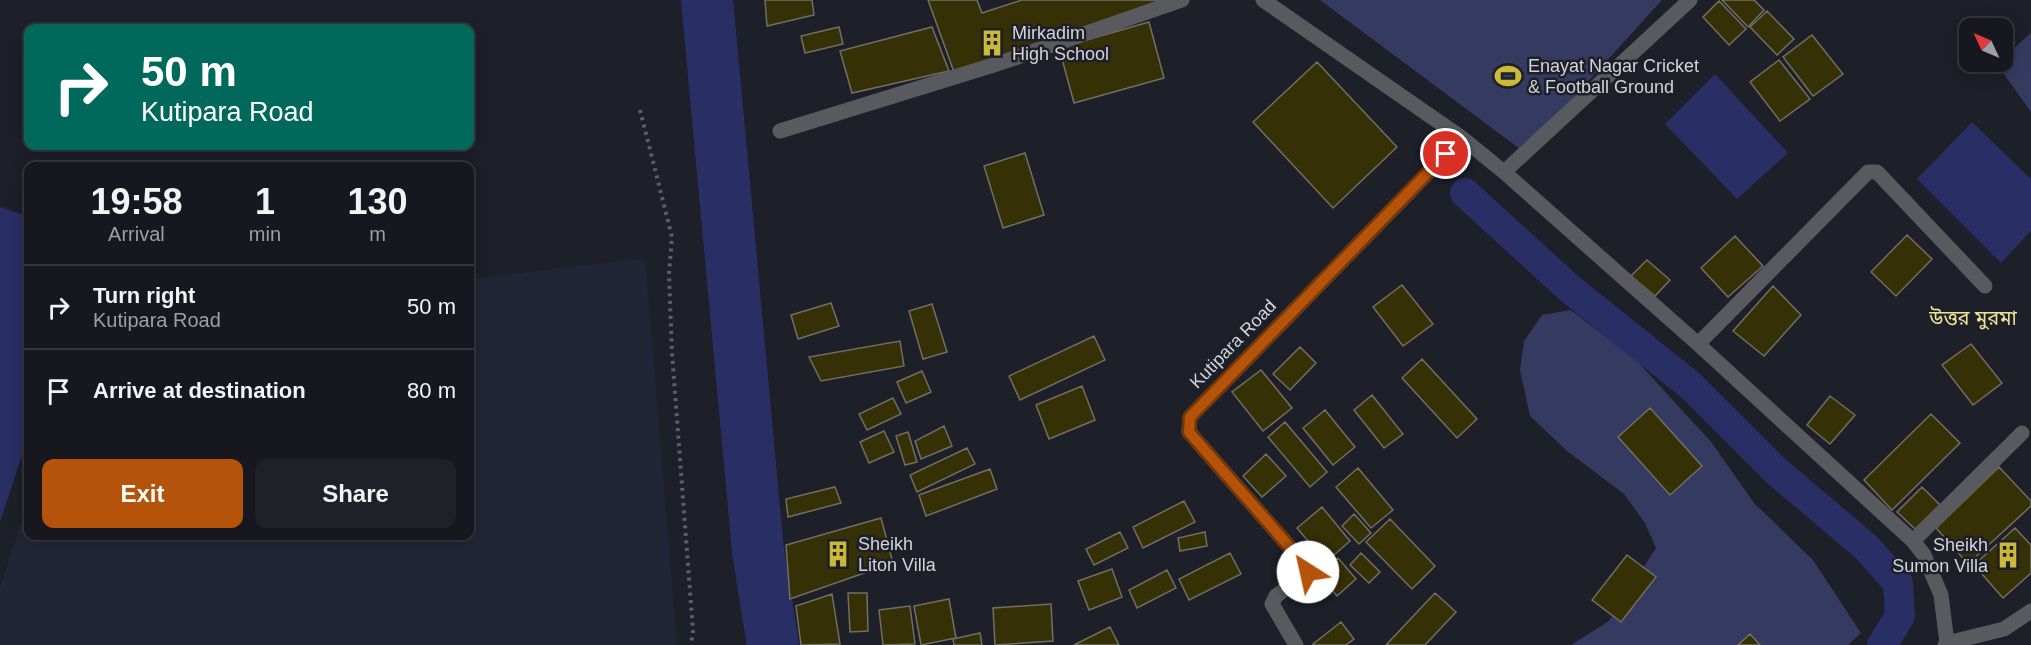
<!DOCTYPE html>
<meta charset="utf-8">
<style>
body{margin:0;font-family:Arial,"Noto Sans Bengali",sans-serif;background:#1f2028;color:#f1f3f6;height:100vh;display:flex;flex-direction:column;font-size:22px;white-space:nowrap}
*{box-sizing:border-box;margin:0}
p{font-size:20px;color:#9e9fa4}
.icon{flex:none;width:33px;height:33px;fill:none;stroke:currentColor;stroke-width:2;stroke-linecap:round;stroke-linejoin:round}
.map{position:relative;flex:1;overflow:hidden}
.details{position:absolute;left:24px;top:162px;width:450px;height:378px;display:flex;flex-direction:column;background:#16171f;border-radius:12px;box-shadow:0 3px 15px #0003,0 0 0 2px #35363d}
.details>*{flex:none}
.hud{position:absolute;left:24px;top:24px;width:450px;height:126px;border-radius:12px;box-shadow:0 3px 15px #0003,0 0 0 2px #35363d;background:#00695c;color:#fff;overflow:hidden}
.needle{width:39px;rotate:314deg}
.controls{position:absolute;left:1959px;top:18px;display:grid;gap:12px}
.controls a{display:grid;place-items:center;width:54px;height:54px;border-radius:12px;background:#16171f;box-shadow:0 3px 15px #0003,0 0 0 2px #35363d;font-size:30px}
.pin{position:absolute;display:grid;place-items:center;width:51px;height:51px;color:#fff;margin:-26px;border:3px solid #fff;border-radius:50%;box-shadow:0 2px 6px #0007}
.me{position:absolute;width:66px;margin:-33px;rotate:325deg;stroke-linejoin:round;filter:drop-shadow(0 0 4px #0008)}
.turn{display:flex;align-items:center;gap:21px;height:126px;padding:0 18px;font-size:27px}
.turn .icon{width:78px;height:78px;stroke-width:2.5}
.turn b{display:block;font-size:42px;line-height:51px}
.eta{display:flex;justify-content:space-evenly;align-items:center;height:102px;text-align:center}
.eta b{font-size:36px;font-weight:700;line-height:42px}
.cta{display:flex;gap:12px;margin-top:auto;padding:12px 18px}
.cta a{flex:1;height:69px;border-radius:12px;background:#b45309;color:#fff;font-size:24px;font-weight:700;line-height:69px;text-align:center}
.cta a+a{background:#1f2028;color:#f1f3f6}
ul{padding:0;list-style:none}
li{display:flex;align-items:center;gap:18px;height:84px;padding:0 18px;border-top:2px solid #35363d}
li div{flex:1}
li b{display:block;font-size:22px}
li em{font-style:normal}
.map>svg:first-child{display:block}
.built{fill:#222535}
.green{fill:#353b60}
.water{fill:#292e65}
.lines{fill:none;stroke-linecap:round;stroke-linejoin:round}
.canal{stroke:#292e65;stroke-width:30}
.river{stroke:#292e65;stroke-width:52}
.building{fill:#363007;stroke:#716f63;stroke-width:1.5}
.path{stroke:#5d5f68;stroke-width:4;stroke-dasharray:3 4.5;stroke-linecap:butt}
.minor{stroke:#585a5f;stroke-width:15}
.route-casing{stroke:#753606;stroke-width:15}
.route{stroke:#b45309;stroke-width:10}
.labels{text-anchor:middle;stroke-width:5;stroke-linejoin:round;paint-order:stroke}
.poi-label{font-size:18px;fill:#d2d4da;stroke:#1d1f29;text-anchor:start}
.street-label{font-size:18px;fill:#d2d4da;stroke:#1d1f29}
.neighbourhood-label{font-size:20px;fill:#efe495;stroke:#1d1f29}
</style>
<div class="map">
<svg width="2031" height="645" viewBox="0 0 2031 645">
<rect width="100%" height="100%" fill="#1d1f29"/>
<path class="built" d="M 645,258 L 677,645 L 0,645 L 0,588 L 28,500 L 28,536 L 470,536 L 470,279 Z"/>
<path class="green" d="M 1320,0 L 1662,0 L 1524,152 Z
M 2031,33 L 2031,112 L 2004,74 L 2002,59 Z
M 1571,310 L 1637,361 L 1712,443 L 1754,503 L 1813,560 L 1861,633 L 1848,645 L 1571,645 L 1609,621 L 1656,548 L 1645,523 L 1624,494 L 1567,451 L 1530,416 L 1520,370 L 1524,341 L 1542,315 Z"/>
<path class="water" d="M 1715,74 L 1788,153 L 1737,199 L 1665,124 Z
M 1972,122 L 2031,179 L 2031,231 L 2001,263 L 1917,179 Z
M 0,207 L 28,216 L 28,437 L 0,522 Z"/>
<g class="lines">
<path class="canal" d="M 1465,193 L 1569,288 L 1690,385 L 1775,470 L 1866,547 L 1898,583 L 1900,616 L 1882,645"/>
<path class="river" d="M 707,0 L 758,551 L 773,645"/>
</g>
<path class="building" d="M 765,0 L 812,0 L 814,15 L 767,26 Z
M 928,0 L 977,0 L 982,13 L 1022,0 L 1169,0 L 954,72 Z
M 1722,0 L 1754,0 L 1764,10 L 1748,27 Z
M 1719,1 L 1746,29 L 1729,45 L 1703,17 Z
M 1767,11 L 1794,39 L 1777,55 L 1750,27 Z
M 1149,22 L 1164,78 L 1074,103 L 1059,48 Z
M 839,27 L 843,44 L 805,53 L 801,36 Z
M 932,27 L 949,71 L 852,93 L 840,51 Z
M 1812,35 L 1843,74 L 1813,96 L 1783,57 Z
M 1779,60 L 1810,99 L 1780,121 L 1750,82 Z
M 1317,62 L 1397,147 L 1333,208 L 1253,122 Z
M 1025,153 L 1044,215 L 1003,228 L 984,166 Z
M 1907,235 L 1932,259 L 1896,296 L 1871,272 Z
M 1735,236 L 1763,266 L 1728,297 L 1701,268 Z
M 1647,260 L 1670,280 L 1655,296 L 1631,276 Z
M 1402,285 L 1433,324 L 1403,346 L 1373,307 Z
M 1773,286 L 1801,315 L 1764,356 L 1733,331 Z
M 831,303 L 839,326 L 798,339 L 791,315 Z
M 932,304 L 947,352 L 923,359 L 909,311 Z
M 1094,336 L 1105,360 L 1020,400 L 1009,376 Z
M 900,341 L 904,366 L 821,381 L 809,357 Z
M 1971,344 L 2002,383 L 1973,405 L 1942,365 Z
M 1300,347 L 1316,363 L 1290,390 L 1273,374 Z
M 1422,359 L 1477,419 L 1457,438 L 1402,378 Z
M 1261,370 L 1292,408 L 1263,431 L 1232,392 Z
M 922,371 L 931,392 L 906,403 L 897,382 Z
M 1082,386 L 1095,420 L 1049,439 L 1036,405 Z
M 1372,395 L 1403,434 L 1384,448 L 1354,410 Z
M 1830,396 L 1855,415 L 1830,444 L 1807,425 Z
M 893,398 L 901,414 L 867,430 L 859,414 Z
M 1650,408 L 1702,466 L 1670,495 L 1618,437 Z
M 1325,410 L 1355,447 L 1333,465 L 1303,428 Z
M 1931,414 L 1960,443 L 1892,510 L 1864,480 Z
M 1285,422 L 1327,472 L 1310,487 L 1268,437 Z
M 944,426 L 952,446 L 921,459 L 915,441 Z
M 884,431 L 894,452 L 869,463 L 860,442 Z
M 908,432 L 917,462 L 905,465 L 896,436 Z
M 967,448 L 975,464 L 917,492 L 910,475 Z
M 1266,454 L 1286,476 L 1262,497 L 1243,476 Z
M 1999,467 L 2031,501 L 2031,506 L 1968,564 L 1936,528 Z
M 1358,468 L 1393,510 L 1371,528 L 1336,487 Z
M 990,469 L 997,489 L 926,516 L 919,495 Z
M 835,487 L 841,503 L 788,517 L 786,499 Z
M 1922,487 L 1940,505 L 1915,529 L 1897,512 Z
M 1184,501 L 1195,522 L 1143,548 L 1133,527 Z
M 1322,507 L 1350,541 L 1326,562 L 1297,528 Z
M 1354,514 L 1371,533 L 1359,544 L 1342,526 Z
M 881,518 L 893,563 L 790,599 L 786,545 Z
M 1390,519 L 1435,566 L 1412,589 L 1366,542 Z
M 2015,528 L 2031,545 L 2031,573 L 2003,598 L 1974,565 Z
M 1120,532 L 1128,548 L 1094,565 L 1086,549 Z
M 1205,532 L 1207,546 L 1180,551 L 1178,538 Z
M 1230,553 L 1241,574 L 1189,600 L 1179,579 Z
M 1361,553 L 1380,572 L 1369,583 L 1350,565 Z
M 1627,555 L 1656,577 L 1621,622 L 1592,600 Z
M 1338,558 L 1356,579 L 1337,596 L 1319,574 Z
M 1112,569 L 1122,597 L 1089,610 L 1078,581 Z
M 1167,570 L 1176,588 L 1137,608 L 1129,590 Z
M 848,593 L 867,593 L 868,631 L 850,632 Z
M 1435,593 L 1456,612 L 1425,645 L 1386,645 Z
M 832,594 L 840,644 L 801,645 L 796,606 Z
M 949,599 L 956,638 L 921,645 L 914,606 Z
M 1051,604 L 1053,641 L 995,645 L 993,608 Z
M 910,606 L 915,644 L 883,645 L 879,610 Z
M 1341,622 L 1354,639 L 1346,645 L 1314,645 L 1313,644 Z
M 1110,627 L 1119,645 L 1074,645 Z
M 980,633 L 982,645 L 954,645 L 953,639 Z
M 1750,634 L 1760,645 L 1738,645 Z"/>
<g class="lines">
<path class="path" d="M 640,110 L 672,237 L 669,274 L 672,353 L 693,631 L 691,645"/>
<path class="minor" d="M 1263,0 L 1462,138 L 1504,172 L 1698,344 L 1913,541 L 1924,555 L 1941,595 L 1947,643 L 1945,645
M 780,131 L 1000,63 L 1182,0
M 1504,172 L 1690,0
M 1698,344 L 1868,172 L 1877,172 L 1985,286
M 1913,541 L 2022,433
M 1947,643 L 2004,629 L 2031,611
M 1296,645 L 1272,604 L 1276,596 L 1308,572 L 1308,568 L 1189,432 L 1190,417 L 1462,138"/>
</g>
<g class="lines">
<g class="route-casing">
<path id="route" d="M 1308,572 L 1308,568 L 1189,432 L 1190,417 L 1446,154"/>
</g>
<use href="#route" class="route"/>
</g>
<defs>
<g id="building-bare" transform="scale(2.07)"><path d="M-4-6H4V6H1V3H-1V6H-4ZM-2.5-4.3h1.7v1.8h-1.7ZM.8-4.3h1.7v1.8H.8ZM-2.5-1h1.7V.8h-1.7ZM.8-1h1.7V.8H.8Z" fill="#cbba39" stroke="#1d1f29" stroke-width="2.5" paint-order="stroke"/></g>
<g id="stadium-bare" transform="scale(2.07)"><path d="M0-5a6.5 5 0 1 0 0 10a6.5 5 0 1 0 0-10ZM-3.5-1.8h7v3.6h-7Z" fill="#cbba39" stroke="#1d1f29" stroke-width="2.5" paint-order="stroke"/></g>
</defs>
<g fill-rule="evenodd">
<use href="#building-bare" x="992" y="43"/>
<use href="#stadium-bare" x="1508" y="76"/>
<use href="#building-bare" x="838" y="554"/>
<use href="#building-bare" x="2008" y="555"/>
</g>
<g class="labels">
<g class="poi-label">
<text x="1012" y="39">Mirkadim<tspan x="1012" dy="21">High School</tspan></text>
<text x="1528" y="72">Enayat Nagar Cricket<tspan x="1528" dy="21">&amp; Football Ground</tspan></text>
<text x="858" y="550">Sheikh<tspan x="858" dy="21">Liton Villa</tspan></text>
<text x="1988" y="551" text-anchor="end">Sheikh<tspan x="1988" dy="21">Sumon Villa</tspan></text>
</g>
<g class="street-label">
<text transform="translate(1233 344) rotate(-46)" y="6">Kutipara Road</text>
</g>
<g class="neighbourhood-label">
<text x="1973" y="325">উত্তর মুরমা</text>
</g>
</g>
</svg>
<div class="controls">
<a><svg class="needle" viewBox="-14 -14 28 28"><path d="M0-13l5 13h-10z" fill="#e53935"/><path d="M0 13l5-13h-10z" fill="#9e9fa4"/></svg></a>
</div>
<div class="pin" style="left:1446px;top:154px;background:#d93025"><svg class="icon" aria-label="arrive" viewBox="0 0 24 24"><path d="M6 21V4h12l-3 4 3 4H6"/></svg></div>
<svg class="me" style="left:1308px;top:572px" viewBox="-20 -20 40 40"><circle r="19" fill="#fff"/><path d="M0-13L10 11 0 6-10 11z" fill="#b45309"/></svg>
<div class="hud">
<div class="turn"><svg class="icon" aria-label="right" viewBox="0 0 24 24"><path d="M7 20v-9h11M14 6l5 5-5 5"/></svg><div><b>50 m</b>Kutipara Road</div></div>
</div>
<section class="details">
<div class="eta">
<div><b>19:58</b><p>Arrival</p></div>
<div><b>1</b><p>min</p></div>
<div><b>130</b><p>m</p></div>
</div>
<ul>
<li><svg class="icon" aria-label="right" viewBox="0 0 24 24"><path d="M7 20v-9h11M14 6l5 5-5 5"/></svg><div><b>Turn right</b><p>Kutipara Road</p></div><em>50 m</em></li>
<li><svg class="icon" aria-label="arrive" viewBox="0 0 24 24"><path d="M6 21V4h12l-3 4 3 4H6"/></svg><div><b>Arrive at destination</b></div><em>80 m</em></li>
</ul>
<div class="cta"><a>Exit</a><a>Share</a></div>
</section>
</div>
